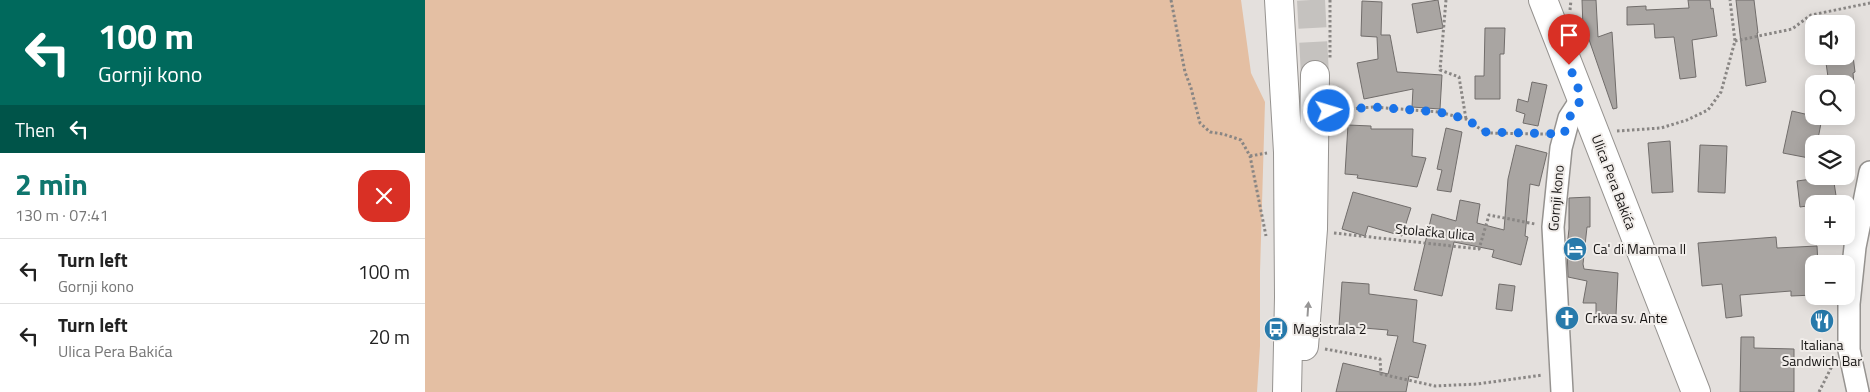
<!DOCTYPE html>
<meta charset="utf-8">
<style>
body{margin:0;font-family:"Titillium Web",sans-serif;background:#f6f6f6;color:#222;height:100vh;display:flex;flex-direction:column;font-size:19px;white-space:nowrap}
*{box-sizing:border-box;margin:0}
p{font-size:16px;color:#767676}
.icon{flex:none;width:28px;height:28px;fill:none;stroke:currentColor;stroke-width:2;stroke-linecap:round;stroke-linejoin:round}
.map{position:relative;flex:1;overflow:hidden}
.drawer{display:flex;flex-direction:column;background:#fff;width:425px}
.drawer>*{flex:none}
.guide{background:#00695c;color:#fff;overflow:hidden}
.tools{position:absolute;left:1380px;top:15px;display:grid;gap:10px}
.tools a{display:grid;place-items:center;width:50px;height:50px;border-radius:10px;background:#fff;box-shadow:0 2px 12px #0003;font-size:25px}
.pin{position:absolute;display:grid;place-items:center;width:42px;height:42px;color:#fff;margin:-51px -21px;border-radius:50% 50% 50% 0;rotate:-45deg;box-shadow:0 0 5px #0007}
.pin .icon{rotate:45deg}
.me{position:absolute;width:55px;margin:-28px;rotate:85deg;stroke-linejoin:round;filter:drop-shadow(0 0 4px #0008)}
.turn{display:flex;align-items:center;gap:18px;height:105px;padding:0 15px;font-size:22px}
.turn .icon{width:65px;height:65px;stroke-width:2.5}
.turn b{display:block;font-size:35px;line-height:42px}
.then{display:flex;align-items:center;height:48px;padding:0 15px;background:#0003;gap:10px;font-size:19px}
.round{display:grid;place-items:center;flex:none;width:52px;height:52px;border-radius:15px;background:#f6f6f6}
.head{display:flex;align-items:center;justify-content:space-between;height:85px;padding:0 15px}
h1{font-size:30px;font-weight:700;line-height:38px;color:#0f766e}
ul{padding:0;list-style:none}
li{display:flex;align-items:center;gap:15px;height:65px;padding:0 15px;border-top:1px solid #e0e0e0}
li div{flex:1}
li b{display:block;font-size:19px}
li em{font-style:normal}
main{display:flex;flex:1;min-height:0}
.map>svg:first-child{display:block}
.green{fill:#e4bfa3}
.building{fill:#a9a5a2;stroke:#716d6b}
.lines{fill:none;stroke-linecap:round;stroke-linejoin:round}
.major-tunnel{stroke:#c5c2bf;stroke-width:28;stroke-dasharray:28 14;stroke-linecap:butt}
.minor-casing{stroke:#969390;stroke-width:24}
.major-casing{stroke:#969390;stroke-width:30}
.path{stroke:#898684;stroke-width:3;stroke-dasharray:2.5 2.5;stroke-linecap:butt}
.minor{stroke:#fff;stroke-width:21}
.major{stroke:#fff;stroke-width:28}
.oneway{fill:#979696}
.route{stroke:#1a73e8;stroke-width:9;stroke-dasharray:0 16.2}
.labels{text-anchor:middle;stroke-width:4;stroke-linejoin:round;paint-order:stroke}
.street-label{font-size:14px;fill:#181615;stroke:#f1edea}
.poi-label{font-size:14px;fill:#181615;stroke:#f1edea;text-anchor:start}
</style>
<main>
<section class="drawer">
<div class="guide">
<div class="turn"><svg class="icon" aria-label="left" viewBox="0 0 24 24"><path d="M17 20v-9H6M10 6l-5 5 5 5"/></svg><div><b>100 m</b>Gornji kono</div></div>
<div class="then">Then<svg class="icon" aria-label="left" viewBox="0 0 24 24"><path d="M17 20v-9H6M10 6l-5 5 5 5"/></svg></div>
</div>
<div class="head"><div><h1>2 min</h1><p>130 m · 07:41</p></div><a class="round" style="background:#d93025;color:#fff"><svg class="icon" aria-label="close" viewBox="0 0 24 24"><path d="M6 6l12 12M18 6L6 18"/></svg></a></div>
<ul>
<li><svg class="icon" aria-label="left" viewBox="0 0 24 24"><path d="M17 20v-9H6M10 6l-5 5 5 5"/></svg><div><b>Turn left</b><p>Gornji kono</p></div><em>100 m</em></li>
<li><svg class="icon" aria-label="left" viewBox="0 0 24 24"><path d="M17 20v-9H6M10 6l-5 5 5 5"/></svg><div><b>Turn left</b><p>Ulica Pera Bakića</p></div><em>20 m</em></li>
</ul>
</section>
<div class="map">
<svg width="1445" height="392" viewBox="0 0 1445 392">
<rect width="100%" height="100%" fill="#e4e0dd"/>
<path class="green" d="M 0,0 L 816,0 L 826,73 L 840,102 L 835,272 L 835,346 L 832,392 L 0,392 Z"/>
<path class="building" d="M 1013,0 L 1018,28 L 992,33 L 987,4 Z
M 1157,0 L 1171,0 L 1173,37 L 1187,32 L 1192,108 L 1188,109 L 1160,28 L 1158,28 Z
M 1263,0 L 1285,0 L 1286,9 L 1288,8 L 1292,36 L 1267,40 L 1271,77 L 1255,79 L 1249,37 L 1230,38 L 1229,24 L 1202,25 L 1202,7 L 1221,6 L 1221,10 L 1264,8 Z
M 1311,0 L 1329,0 L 1333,33 L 1332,33 L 1341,82 L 1321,86 Z
M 937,1 L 957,2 L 956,35 L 965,35 L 972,72 L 1017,75 L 1015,109 L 987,107 L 988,89 L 939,99 L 932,63 L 953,59 L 952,37 L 936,36 Z
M 1060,28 L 1080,28 L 1079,54 L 1075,54 L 1075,99 L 1050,99 L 1050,76 L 1059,76 Z
M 1400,56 L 1428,56 L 1430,72 L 1428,73 L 1429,84 L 1407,84 L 1405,77 L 1403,77 Z
M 1107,82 L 1122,85 L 1113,126 L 1098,123 L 1100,114 L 1091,111 L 1093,99 L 1103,102 Z
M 1367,111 L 1397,118 L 1392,144 L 1389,144 L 1389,159 L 1358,153 Z
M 923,125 L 946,126 L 946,129 L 988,129 L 987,156 L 1001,158 L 992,187 L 932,178 L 933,175 L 920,174 Z
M 1021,128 L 1037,132 L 1026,192 L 1012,190 L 1017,170 L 1012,169 Z
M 1245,141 L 1248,192 L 1227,193 L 1223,143 Z
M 1091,145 L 1122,153 L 1114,186 L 1105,184 L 1100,236 L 1103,237 L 1096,265 L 1067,257 L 1069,250 L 1029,242 L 1017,296 L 989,290 L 1007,214 L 1031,221 L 1035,200 L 1055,204 L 1052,223 L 1079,230 L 1083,179 Z
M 1275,145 L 1302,146 L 1300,193 L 1273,192 Z
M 1408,176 L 1412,202 L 1389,204 L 1389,205 L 1375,207 L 1372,181 Z
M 928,192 L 986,208 L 977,236 L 943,226 L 940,236 L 917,229 Z
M 1165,197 L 1165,227 L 1162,227 L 1158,264 L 1159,269 L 1193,273 L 1191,315 L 1171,314 L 1171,303 L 1158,303 L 1162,281 L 1143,277 L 1142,247 L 1144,229 L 1144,198 Z
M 1351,237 L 1352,248 L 1392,246 L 1393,264 L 1389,264 L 1389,295 L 1366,296 L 1366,291 L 1315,295 L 1317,316 L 1301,318 L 1297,284 L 1277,286 L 1273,243 Z
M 917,282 L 944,284 L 944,294 L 992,300 L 988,342 L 1001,345 L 993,378 L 984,376 L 981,392 L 911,392 L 918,363 L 963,374 L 973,336 L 962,335 L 963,330 L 914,326 Z
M 1074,284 L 1090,286 L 1087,311 L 1071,309 Z
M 1316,337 L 1329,337 L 1329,348 L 1369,349 L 1369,392 L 1315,392 Z"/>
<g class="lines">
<path class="major-tunnel" d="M 886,0 L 890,75"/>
<g class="minor-casing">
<path id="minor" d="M 1137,392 L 1128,227 L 1136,148 L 1144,118 L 1157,98
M 1433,392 L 1424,350 L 1424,304 L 1430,247 L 1445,172"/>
</g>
<g class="major-casing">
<path id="major" d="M 854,0 L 863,152 L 864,297 L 862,392
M 1118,0 L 1271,392
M 879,346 L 888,229 L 890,75"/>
</g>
<path class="path" d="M 746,0 L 760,72 L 766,88 L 775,123 L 785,132 L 798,134 L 816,140 L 825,156 L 841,236
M 905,0 L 905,60
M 1021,0 L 1015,70 L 1034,77 L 1041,119
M 1145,10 L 1146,0
M 1310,41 L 1367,29 L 1386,15 L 1445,3
M 911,110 L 948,107 L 1014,112 L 1041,119 L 1061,133 L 1121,134
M 1192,131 L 1236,128 L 1262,120 L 1283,110 L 1296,92 L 1310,41 L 1305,0
M 825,156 L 842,153
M 909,233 L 1054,249 L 1064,215 L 1110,224
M 900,349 L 955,359 L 956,374 L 1010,386 L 1052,384 L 1118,375
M 1394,392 L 1408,364"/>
<use href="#minor" class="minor"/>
<use href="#major" class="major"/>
</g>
<defs><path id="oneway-solid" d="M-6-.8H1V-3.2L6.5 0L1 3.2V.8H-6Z" transform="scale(1.25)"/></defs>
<use class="oneway" href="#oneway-solid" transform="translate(883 309) rotate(-86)"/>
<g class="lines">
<path class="route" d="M 904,111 L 948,107 L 1014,112 L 1041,119 L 1061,132 L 1139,134 L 1144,118 L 1157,98 L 1144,65"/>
</g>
<defs>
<g id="hotel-disc" transform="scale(1.25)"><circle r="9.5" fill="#287aab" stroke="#f1edea"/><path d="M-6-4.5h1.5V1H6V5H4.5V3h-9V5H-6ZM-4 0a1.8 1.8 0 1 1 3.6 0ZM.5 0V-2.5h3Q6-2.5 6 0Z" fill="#fff"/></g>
<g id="church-disc" transform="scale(1.25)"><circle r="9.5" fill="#287aab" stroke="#f1edea"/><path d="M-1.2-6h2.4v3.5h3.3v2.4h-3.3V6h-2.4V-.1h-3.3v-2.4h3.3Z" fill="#fff"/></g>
<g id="restaurant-disc" transform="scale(1.25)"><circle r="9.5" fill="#287aab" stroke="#f1edea"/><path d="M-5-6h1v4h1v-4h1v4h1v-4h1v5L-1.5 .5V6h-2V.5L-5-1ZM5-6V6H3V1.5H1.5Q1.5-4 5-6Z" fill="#fff"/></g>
<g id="bus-disc" transform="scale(1.25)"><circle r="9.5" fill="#287aab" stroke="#f1edea"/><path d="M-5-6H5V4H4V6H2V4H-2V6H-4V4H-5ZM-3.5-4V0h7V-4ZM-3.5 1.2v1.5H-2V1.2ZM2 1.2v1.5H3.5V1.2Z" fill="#fff"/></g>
</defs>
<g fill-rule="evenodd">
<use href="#hotel-disc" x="1150" y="249"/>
<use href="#church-disc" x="1142" y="318"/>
<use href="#restaurant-disc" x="1397" y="321"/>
<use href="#bus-disc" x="851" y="329"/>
</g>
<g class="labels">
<g class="street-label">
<text transform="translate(1189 182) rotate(69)" y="5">Ulica Pera Bakića</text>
<text transform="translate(1131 198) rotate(-85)" y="5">Gornji kono</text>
<text transform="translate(1010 232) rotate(5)" y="5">Stolačka ulica</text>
</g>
<g class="poi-label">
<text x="1168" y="254">Ca' di Mamma II</text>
<text x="1160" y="323">Crkva sv. Ante</text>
<text x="868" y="334">Magistrala 2</text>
<text x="1397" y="350" text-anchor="middle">Italiana<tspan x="1397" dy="16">Sandwich Bar</tspan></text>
</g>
</g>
</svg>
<div class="tools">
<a><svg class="icon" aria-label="sound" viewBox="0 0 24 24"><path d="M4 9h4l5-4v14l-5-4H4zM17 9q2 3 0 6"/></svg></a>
<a><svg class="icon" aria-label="search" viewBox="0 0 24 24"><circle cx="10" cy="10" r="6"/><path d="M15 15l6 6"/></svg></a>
<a><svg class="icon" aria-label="layers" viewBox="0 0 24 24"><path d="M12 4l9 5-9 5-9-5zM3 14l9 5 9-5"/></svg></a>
<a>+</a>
<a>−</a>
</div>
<div class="pin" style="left:1144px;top:65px;background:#d93025"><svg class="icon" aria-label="arrive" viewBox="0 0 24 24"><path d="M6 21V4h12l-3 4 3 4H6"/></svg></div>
<svg class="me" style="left:904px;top:111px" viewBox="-20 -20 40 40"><circle r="17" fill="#1a73e8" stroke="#fff" stroke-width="3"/><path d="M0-11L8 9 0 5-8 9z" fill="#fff"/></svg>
</div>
</main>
